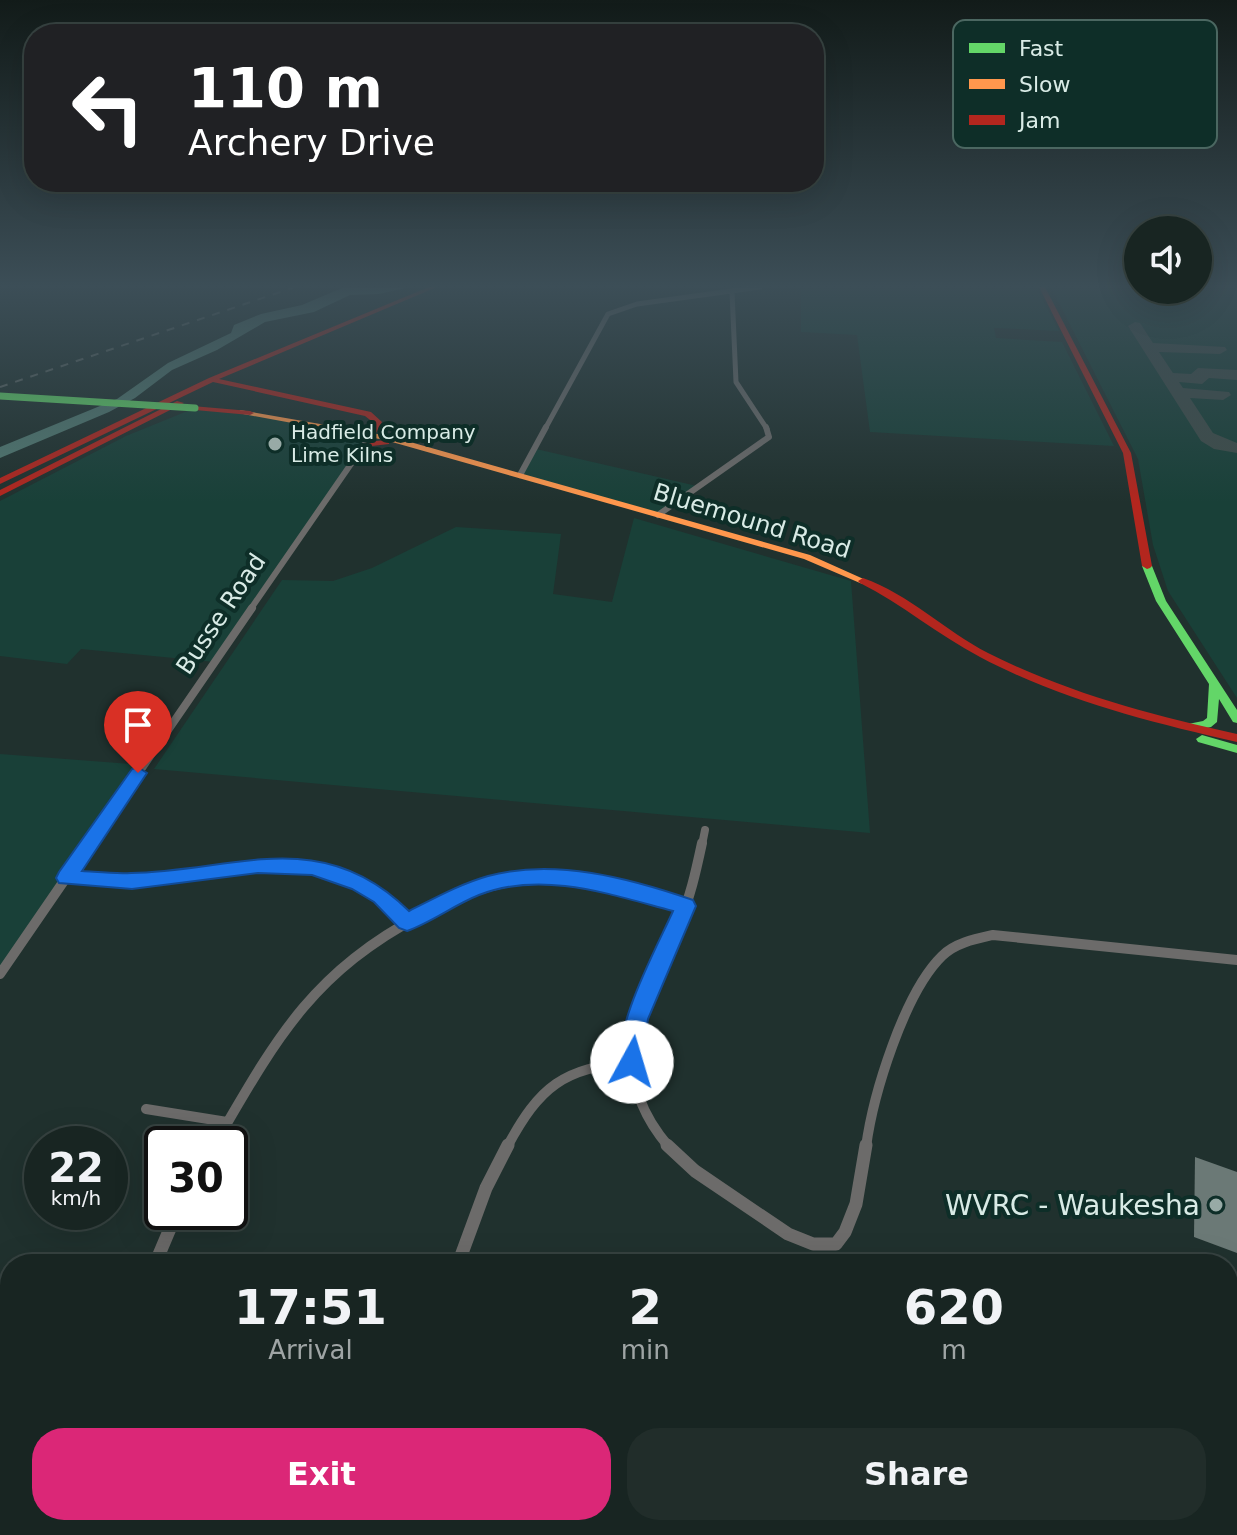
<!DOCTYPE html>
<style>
body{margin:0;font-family:"DejaVu Sans",sans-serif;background:#212d2a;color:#f1f3f6;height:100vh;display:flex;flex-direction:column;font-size:30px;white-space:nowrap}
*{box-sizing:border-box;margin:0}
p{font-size:26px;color:#9fa5a5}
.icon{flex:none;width:44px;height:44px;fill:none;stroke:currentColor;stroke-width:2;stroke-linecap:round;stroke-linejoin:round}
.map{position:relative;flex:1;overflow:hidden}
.details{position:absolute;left:0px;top:1254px;width:1238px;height:282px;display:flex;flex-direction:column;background:#182522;border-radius:32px 32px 0 0;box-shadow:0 8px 32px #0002,0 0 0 2px #364240}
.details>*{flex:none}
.hud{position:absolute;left:24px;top:24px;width:800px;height:168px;border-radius:32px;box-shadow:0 8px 32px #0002,0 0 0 2px #364240;background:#202124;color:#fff;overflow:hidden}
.controls{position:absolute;left:1124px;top:216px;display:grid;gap:16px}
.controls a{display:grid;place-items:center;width:88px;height:88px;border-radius:50%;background:#182522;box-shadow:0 8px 32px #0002,0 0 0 2px #364240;font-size:40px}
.speed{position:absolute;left:24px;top:1126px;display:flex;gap:16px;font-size:40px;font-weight:700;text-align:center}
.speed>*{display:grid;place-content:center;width:104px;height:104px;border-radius:50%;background:#182522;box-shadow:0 8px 32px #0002,0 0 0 2px #364240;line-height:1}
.speed small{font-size:20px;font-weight:400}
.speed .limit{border:4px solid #111;border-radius:12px;background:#fff;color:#111}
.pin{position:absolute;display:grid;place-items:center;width:68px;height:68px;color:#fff;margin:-82px -34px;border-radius:50% 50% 50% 0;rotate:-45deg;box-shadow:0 0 8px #0007}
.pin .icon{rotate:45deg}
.me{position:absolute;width:88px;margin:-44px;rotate:6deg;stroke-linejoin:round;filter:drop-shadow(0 0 6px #0008)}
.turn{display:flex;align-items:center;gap:28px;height:168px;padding:0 32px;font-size:36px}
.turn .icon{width:104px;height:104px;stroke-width:2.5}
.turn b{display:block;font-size:56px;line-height:68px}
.eta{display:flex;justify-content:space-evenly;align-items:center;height:136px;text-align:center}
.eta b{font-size:48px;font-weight:700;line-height:56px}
.cta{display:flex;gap:16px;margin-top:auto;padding:16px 32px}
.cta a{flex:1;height:92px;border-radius:32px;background:#db2777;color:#fff;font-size:32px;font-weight:700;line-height:92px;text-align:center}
.cta a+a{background:#212d2a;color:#f1f3f6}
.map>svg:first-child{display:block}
.built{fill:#194038}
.water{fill:#517870}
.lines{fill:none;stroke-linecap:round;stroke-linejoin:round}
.taxiway{fill:#3e4c49;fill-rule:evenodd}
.building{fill:#6b7976}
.street-far4{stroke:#6c6b6a;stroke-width:5}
.street-far3{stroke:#6c6b6a;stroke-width:6}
.street-far2{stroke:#6c6b6a;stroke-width:8}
.street-far1{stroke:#6c6b6a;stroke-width:10}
.street{stroke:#6c6b6a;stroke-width:13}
.fast{fill:#63d668;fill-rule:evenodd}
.slow{fill:#ff974d;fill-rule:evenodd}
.jam{fill:#b3261e;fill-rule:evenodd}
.rail{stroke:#5d6664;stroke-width:2;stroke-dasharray:8 8;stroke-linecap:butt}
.fast-bridge{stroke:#63d668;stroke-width:7}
.route{fill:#1a73e8;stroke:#114b97;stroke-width:2}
.poi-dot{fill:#98aaa6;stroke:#0e2e28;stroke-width:3}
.labels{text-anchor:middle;stroke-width:8;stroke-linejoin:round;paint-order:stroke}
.far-poi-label{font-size:20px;fill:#d9ebe6;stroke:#0e2e28;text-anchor:start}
.street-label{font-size:24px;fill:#d9ebe6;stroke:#0e2e28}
.near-poi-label{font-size:28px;fill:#d9ebe6;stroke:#0e2e28;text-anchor:end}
.key{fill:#0e2e28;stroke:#4b6761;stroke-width:2}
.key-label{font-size:22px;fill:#d9ebe6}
</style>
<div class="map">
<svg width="1237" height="1535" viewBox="0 0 1237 1535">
<rect width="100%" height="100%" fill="#20312e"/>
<path class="built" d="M 801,287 L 1036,287 L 1059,331 L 994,328 L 996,338 L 1062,342 L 1114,446 L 870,432 L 857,335 L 801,332 Z
M 1051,287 L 1138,287 L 1138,290 L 1237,287 L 1237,698 L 1168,591 L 1153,545 L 1138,459 Z
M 195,408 L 243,412 L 371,435 L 215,662 L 81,649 L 67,664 L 0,656 L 0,501 L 126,436 Z
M 536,449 L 697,486 L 658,515 L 520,475 Z
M 634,518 L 851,581 L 870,833 L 154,769 L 282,580 L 333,581 L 372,568 L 456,527 L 561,534 L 553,594 L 612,602 Z
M 0,754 L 144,765 L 0,974 Z"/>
<path class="water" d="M 410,287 L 379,294 L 350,295 L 314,312 L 265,322 L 217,350 L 172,370 L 135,398 L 109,412 L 0,458 L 0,447 L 117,399 L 168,363 L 231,333 L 234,325 L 261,314 L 302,305 L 342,288 Z"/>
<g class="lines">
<path class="taxiway" d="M 1135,322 L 1140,323 L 1153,343 L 1225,347 L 1227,350 L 1220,354 L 1159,352 L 1173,373 L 1191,374 L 1198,368 L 1237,370 L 1237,380 L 1209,378 L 1202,384 L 1179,382 L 1183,388 L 1229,392 L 1231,395 L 1223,400 L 1190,398 L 1213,433 L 1237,443 L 1237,453 L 1214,449 L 1201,441 L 1128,326 Z"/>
</g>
<path class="building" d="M 1195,1157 L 1237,1172 L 1237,1253 L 1194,1237 Z"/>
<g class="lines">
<path class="street-far4" d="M 732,292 L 736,382 L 767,429
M 545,429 L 608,314 L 637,304 L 760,287"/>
<path class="street-far3" d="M 520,475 L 546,427
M 658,515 L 769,437 L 766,427
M 250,610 L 371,435"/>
<path class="street-far2" d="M 89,845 L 252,608
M 702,845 L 705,830"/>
<path class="street-far1" d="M 66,878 C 97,880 127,882 158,878 C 228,870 306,851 370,890 C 383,898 395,912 407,922
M 0,974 L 90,843
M 146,1109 L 227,1122
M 215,1144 C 276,1039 311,973 423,914 C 519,863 585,872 686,906
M 507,1147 C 540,1086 563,1068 632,1062
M 669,1147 C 601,1067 644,1006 678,925 C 690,899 696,871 702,843
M 866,1147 C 873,1095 904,993 942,956 C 955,943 975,939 993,935 L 1237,960"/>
<path class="street" d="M 667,1145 L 695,1171 L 788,1234 L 813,1244 L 836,1244 L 845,1232 L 856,1204 L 866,1145
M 155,1264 L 177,1212
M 458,1264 L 486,1188 L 508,1145"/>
<path class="fast" d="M 1147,563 L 1152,566 L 1166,601 L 1237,710 L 1237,723 L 1233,722 L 1219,699 L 1217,722 L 1211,727 L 1192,731 L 1186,727 L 1188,724 L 1203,721 L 1207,718 L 1209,684 L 1156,601 L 1142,566 Z
M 1202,735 L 1237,745 L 1237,753 L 1198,742 L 1196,739 Z"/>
<path class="slow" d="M 240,410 L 389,436 L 810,555 L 868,581 L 863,584 L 860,583 L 804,559 L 385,440 L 243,414 L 239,412 Z"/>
<path class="jam" d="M 429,287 L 437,287 L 219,379 L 371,412 L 382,422 L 374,437 L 367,435 L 374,423 L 365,416 L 213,382 L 0,484 L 0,478 L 209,378 Z
M 1039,287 L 1045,287 L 1131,453 L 1152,566 L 1150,568 L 1147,569 L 1142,566 L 1123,453 Z
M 177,401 L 184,403 L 0,496 L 0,490 Z
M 192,406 L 250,411 L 254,413 L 250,415 L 195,410 L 191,408 Z
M 386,440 L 389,440 L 389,444 L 372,446 L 359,453 L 355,451 L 367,442 Z
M 863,578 C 909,594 945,631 988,653 C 1067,693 1151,715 1237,734 L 1237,742 C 1149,722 1061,700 980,657 C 938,635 902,604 860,583 L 858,581 Z"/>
<path class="rail" d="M 0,387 L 295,287"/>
<path class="fast-bridge" d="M 0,396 L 195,408"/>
</g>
<linearGradient id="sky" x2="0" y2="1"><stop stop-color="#121b19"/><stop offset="0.57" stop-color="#3c4e57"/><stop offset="1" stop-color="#3c4e57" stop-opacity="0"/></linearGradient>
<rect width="1237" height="502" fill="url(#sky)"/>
<path class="route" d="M 138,767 L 147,773 L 82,871 C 98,872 115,874 131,873 C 235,871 321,824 409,911 C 435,898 460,884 488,876 C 555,858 629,878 693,900 L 696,906 L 648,1019 L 640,1070 L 632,1073 L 623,1070 C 608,1036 658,945 673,911 C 612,895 542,870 479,895 C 454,905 432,922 407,931 L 399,928 L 374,902 L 352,889 L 312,875 L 258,873 L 132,889 L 59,883 L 56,878 L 59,872 L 132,769 Z"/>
<g class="poi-dot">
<circle cx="275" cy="444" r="8"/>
<circle cx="1216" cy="1205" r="8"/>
</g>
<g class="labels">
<g class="far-poi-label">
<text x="291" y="439">Hadfield Company<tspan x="291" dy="23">Lime Kilns</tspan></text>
</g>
<g class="street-label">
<text transform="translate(752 521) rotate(17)" y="8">Bluemound Road</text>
<text transform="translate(221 614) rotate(-56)" y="8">Busse Road</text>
</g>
<g class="near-poi-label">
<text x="1200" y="1215">WVRC - Waukesha</text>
</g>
</g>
<rect x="953" y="20" width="264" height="128" rx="12" class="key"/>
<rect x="969" y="43" width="36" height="10" fill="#63d668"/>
<rect x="969" y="79" width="36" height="10" fill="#ff974d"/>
<rect x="969" y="115" width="36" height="10" fill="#b3261e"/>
<g class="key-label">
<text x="1019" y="56">Fast</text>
<text x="1019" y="92">Slow</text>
<text x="1019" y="128">Jam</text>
</g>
</svg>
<div class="controls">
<a><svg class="icon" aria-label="sound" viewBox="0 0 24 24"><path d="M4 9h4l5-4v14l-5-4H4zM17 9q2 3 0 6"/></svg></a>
</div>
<div class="speed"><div>22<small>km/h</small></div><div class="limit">30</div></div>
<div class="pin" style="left:138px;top:773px;background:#d93025"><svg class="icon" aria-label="arrive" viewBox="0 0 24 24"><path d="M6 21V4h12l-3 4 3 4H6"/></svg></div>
<svg class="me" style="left:632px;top:1062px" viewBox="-20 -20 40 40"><circle r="19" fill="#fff"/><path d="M0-13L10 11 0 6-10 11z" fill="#1a73e8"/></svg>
<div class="hud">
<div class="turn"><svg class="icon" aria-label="left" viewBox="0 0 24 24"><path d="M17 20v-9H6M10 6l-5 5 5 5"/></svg><div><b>110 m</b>Archery Drive</div></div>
</div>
<section class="details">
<div class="eta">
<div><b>17:51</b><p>Arrival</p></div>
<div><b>2</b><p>min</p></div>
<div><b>620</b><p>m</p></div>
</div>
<div class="cta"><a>Exit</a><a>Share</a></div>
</section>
</div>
